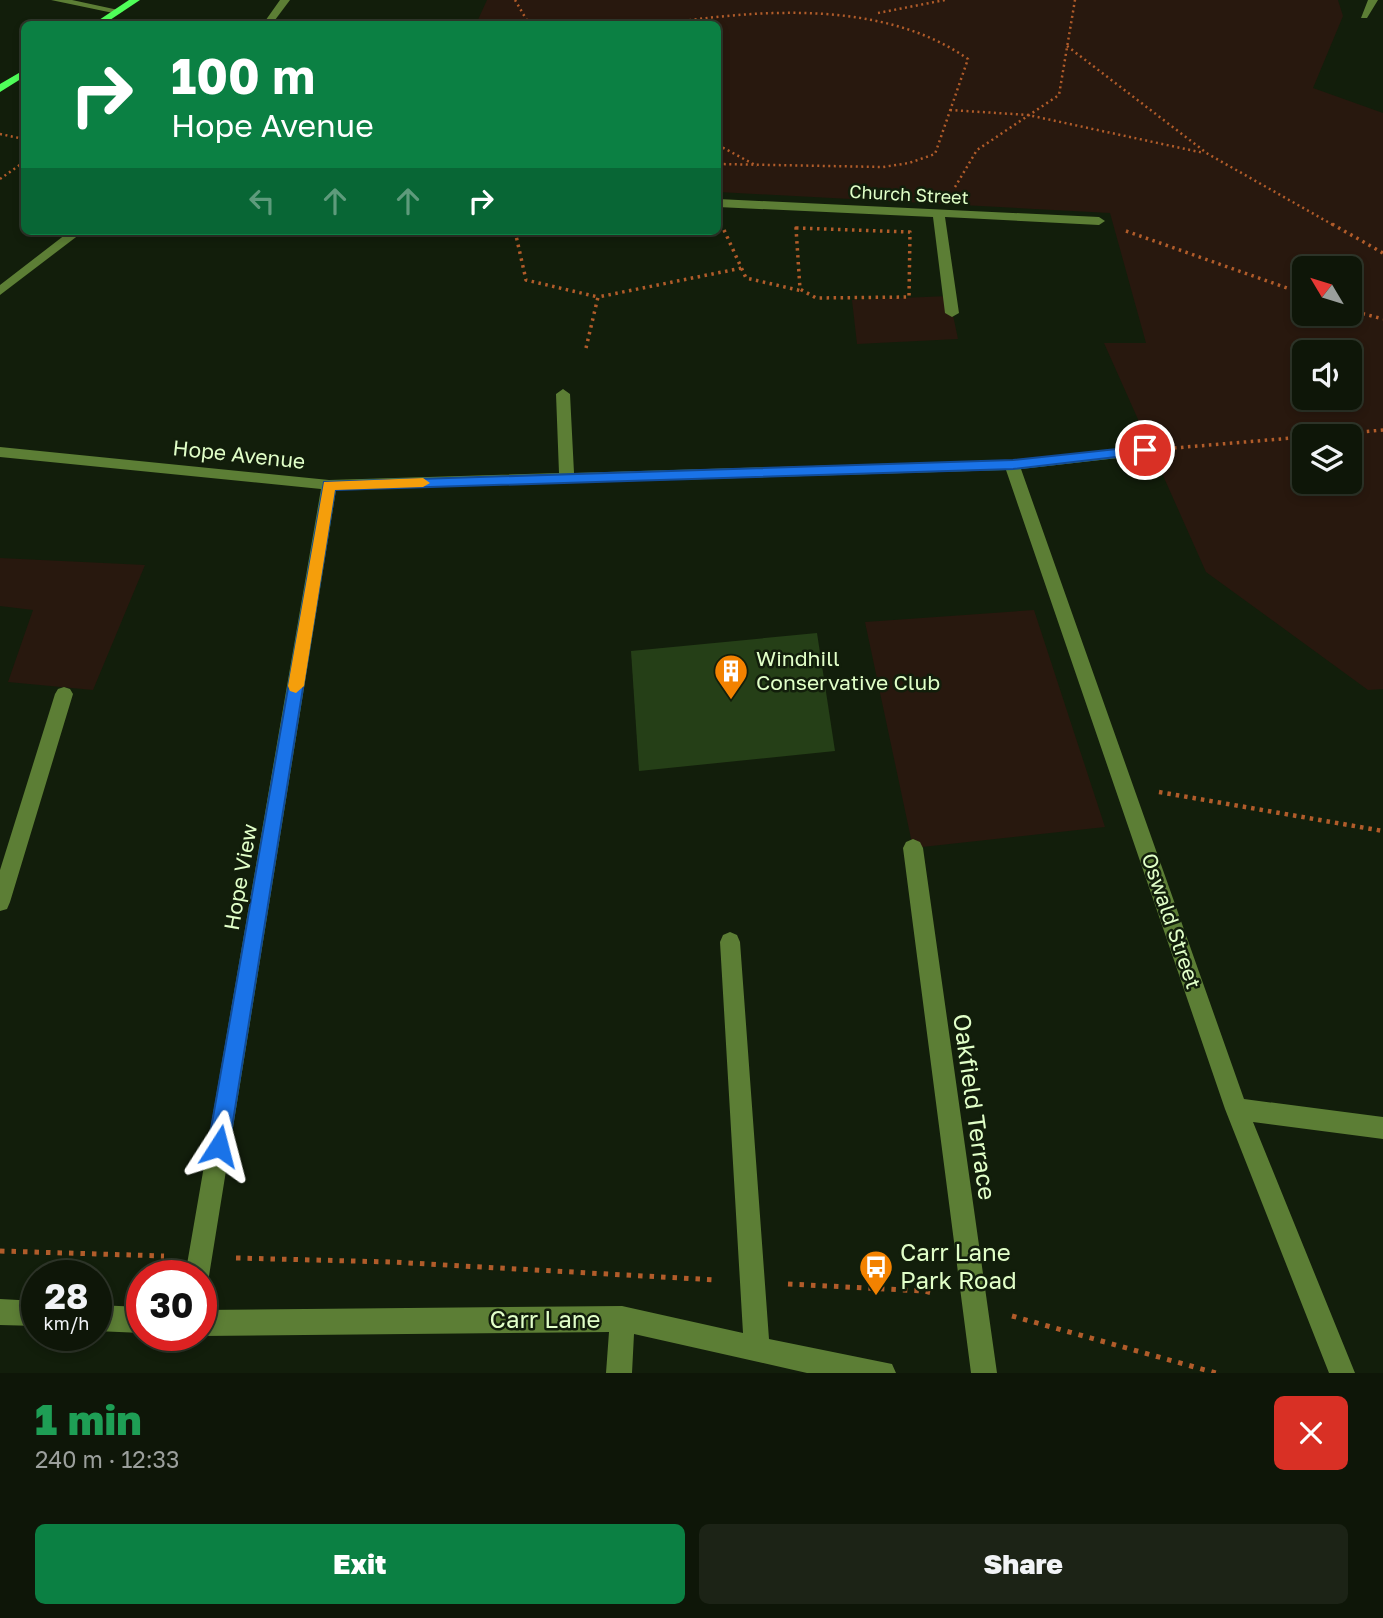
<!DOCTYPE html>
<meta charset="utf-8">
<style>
body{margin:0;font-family:"Golos Text",sans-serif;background:#1c2316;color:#f1f3f6;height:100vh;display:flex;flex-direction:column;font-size:26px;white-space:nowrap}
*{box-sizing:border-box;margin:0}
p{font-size:23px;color:#9b9f9c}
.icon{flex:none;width:38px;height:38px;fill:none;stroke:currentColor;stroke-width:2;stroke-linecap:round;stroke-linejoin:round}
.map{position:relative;height:1373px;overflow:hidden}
.drawer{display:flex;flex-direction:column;background:#0e1608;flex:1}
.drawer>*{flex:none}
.guide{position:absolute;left:21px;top:21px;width:700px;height:214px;border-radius:10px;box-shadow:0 4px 10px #0003,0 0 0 2px #2e3529;background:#0b8043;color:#fff;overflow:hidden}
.needle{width:46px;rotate:308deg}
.buttons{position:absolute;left:1292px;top:256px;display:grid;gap:14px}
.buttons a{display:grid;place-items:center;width:70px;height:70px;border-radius:10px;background:#0e1608;box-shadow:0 4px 10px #0003,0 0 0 2px #2e3529;font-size:35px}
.speed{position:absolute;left:21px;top:1260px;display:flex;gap:14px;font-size:35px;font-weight:700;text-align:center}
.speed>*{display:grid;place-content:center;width:91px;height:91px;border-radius:50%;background:#0e1608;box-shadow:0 4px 10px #0003,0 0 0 2px #2e3529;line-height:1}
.speed small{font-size:18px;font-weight:400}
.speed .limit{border:10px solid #d22;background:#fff;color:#111}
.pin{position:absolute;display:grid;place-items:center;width:60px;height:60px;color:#fff;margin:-30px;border:4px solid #fff;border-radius:50%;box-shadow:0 2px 7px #0007}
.me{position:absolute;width:77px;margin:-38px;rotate:9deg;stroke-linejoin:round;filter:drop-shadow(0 0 5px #0008)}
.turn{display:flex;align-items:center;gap:24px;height:147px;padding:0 35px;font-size:32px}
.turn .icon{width:91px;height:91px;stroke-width:2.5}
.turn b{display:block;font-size:49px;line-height:60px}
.lanes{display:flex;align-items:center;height:66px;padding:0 35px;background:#0003;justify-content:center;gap:35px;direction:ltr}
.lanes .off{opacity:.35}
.round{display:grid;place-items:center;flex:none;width:74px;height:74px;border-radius:10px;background:#1c2316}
.head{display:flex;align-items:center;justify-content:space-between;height:119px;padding:0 35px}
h1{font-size:42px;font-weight:800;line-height:52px;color:#1e9e55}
.action{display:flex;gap:14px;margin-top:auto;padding:14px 35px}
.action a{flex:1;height:80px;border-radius:10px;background:#0b8043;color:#fff;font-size:28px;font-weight:800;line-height:80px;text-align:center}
.action a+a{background:#1c2316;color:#f1f3f6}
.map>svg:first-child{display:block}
.green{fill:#28180e;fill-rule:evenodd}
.building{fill:#253f17}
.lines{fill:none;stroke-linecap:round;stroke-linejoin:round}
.path-far3{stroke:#b15c2a;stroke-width:2.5;stroke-dasharray:2 3.5;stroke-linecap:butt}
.path-far2{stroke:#b15c2a;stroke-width:3.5;stroke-dasharray:2.5 4.5;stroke-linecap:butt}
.path-far1{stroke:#b15c2a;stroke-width:4.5;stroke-dasharray:3.5 5;stroke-linecap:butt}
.path{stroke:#b15c2a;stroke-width:5;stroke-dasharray:4.5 7;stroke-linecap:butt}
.minor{fill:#5c7e35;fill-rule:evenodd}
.major{fill:#4fff59;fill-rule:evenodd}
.route{fill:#1a73e8;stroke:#114b97;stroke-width:2}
.slow{fill:#f59e0b}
.labels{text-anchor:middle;stroke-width:5;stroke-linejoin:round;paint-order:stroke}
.far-street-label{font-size:18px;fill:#e1ffc8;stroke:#121e0b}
.street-label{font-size:21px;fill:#e1ffc8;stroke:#121e0b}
.poi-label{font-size:21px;fill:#e1ffc8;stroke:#121e0b;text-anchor:start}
.near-street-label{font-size:24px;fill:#e1ffc8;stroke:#121e0b}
.near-poi-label{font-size:24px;fill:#e1ffc8;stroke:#121e0b;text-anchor:start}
</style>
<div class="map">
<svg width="1383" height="1373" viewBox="0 0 1383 1373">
<rect width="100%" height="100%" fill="#121e0b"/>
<path class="green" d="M 487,0 L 1338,0 L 1343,16 L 1313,88 L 1383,113 L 1383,689 L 1368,690 L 1206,572 L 1104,343 L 1146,343 L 1110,213 L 718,192 L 718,24 L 476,24 ZM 1304,268 L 1349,268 L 1349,313 L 1304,313 ZM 1304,352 L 1349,352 L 1349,397 L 1304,397 ZM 1304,436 L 1349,436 L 1349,481 L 1304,481 Z
M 949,296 L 958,339 L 857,344 L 852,300 Z
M 0,558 L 145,565 L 93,690 L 8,682 L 33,610 L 0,606 Z
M 1034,610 L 1105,827 L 913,848 L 865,622 Z"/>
<path class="building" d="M 817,633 L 835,751 L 639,771 L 631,651 Z"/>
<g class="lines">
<path class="path-far3" d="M 515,0 L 529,24
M 878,13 L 945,0
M 528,22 L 549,24
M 662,24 C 762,9 884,0 968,59 L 935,154 L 909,163 L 883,167 L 718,164
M 1067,46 L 1208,154 L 1335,226
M 950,110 L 1028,115 L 1204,153
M 0,134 L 24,139
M 718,145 L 757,166
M 0,179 L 24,162
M 955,187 L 977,150 L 1059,95 L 1075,0"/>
<path class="path-far2" d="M 1332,224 L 1383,253
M 796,228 L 910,232 L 909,297 L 816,298 L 800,289 Z
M 724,230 L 746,278 L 802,291
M 515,231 L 526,280 L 598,297
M 1126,231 L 1304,294
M 1349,310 L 1383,319
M 586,348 L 598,297 L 742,268
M 1318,436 L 1383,430
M 1174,448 L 1304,437"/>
<path class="path-far1" d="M 1159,792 L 1383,831"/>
<path class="path" d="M 0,1251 L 164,1256
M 236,1258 L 391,1262 L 716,1280
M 788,1284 L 924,1291 L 936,1294
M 1012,1316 L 1216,1373"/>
<path class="minor" d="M 51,0 L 72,0 L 123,11 L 118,14 Z
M 280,0 L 290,0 L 272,24 L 263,24 Z
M 1368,0 L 1378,0 L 1367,18 L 1361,18 Z
M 718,199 L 1099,217 L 1105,221 L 1099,225 L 945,217 L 959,313 L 952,317 L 945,313 L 933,217 L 718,207 Z
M 70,231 L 84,231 L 0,295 L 0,285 Z
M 563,389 L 570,394 L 574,473 L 1012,460 L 1150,446 L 1152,450 L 1145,455 L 1021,469 L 1244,1099 L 1383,1117 L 1383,1139 L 1253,1122 L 1355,1373 L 1329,1373 L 1225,1109 L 1006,470 L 336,490 L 209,1276 L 206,1285 L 201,1287 L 201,1276 L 185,1276 L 321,489 L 0,457 L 0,447 L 329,480 L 559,473 L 556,394 Z
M 64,687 L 70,689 L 73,694 L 10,902 L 7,909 L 0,911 L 0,870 L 55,694 L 58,689 Z
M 913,839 L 920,842 L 923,848 L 997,1373 L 971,1373 L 903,848 L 906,842 Z
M 730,932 L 737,935 L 740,942 L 769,1339 L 892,1364 L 896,1373 L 807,1373 L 634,1334 L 632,1373 L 606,1373 L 609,1332 L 201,1336 L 200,1335 L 201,1310 L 622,1306 L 743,1333 L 720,942 L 723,935 Z
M 0,1299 L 37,1301 L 37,1326 L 0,1325 Z
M 96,1305 L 142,1307 L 142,1333 L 96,1331 Z"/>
<path class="major" d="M 129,0 L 140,0 L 104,24 L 93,24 Z
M 24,70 L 24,77 L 0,92 L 0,84 Z"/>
</g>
<path class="route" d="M 1145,446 L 1150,447 L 1150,453 L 1013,469 L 335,490 L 229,1146 L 226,1154 L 219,1157 L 211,1154 L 208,1146 L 324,482 L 1013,460 Z"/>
<path class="slow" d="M 423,478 L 430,483 L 423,487 L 335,490 L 304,686 L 296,693 L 290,691 L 288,686 L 324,482 Z"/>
<defs>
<g id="building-pin" transform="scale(1.75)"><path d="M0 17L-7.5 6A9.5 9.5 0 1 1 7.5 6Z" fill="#f38200" stroke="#121e0b"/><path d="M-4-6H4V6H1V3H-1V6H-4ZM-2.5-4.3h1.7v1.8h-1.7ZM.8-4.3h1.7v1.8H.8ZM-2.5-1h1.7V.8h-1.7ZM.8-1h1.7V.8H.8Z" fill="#fff"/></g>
<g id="bus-pin" transform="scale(1.75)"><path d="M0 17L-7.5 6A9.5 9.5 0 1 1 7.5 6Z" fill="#f38200" stroke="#121e0b"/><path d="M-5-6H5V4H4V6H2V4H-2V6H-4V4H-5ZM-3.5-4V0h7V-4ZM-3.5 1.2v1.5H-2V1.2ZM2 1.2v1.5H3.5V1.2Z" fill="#fff"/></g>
</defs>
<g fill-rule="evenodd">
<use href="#building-pin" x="731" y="671"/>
<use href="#bus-pin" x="876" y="1267"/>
</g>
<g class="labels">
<g class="far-street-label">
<text transform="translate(909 195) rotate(3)" y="6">Church Street</text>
</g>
<g class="street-label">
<text transform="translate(239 455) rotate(6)" y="7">Hope Avenue</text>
<text transform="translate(241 877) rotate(-80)" y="7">Hope View</text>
<text transform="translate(1171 921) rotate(71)" y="7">Oswald Street</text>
</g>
<g class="poi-label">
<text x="756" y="666">Windhill<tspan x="756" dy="24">Conservative Club</tspan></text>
</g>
<g class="near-street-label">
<text transform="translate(974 1107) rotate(82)" y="8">Oakfield Terrace</text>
<text x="545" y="1328">Carr Lane</text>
</g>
<g class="near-poi-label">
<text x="900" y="1261">Carr Lane<tspan x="900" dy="28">Park Road</tspan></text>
</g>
</g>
</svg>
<div class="buttons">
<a><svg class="needle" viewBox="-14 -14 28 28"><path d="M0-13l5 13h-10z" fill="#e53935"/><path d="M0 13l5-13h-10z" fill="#9b9f9c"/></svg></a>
<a><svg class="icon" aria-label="sound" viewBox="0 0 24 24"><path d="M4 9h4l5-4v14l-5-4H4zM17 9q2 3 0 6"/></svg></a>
<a><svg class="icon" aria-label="layers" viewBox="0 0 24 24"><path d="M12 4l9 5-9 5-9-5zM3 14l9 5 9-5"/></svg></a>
</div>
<div class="speed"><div>28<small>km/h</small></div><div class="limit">30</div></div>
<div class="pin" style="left:1145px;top:450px;background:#d93025"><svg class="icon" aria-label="arrive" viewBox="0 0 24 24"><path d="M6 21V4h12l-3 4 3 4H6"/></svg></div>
<svg class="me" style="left:219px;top:1146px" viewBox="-20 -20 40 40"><path d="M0-17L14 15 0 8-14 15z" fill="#1a73e8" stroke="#fff" stroke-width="4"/></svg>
<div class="guide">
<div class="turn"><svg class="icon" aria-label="right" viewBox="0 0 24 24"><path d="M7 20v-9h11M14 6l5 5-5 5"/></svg><div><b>100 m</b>Hope Avenue</div></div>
<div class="lanes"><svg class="icon off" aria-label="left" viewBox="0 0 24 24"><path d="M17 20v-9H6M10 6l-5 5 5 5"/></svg><svg class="icon off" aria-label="ahead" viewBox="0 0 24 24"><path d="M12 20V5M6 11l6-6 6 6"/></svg><svg class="icon off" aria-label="ahead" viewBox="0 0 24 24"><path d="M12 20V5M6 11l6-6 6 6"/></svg><svg class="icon" aria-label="right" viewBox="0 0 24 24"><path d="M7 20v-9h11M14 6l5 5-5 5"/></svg></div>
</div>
</div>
<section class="drawer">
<div class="head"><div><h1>1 min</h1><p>240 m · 12:33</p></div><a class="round" style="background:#d93025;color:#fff"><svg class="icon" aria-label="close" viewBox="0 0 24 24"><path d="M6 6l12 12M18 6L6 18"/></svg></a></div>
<div class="action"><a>Exit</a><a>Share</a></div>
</section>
